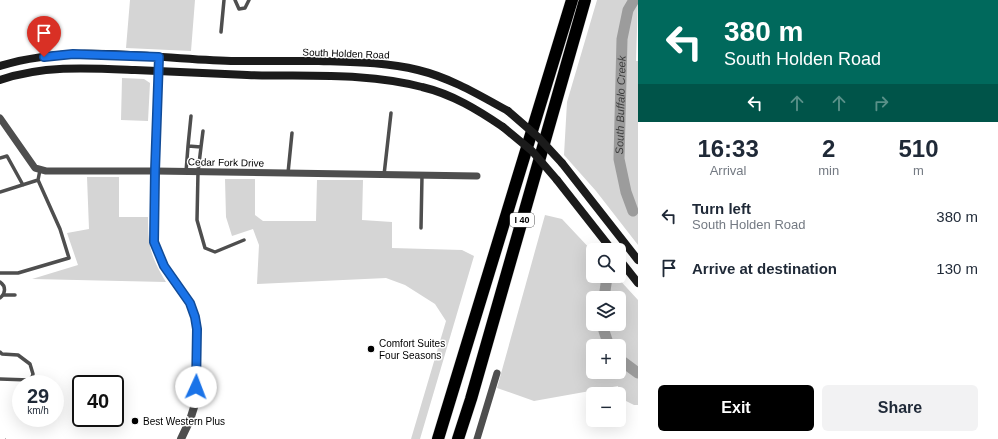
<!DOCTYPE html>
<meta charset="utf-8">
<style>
body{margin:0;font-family:Arial,sans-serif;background:#f2f2f3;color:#1f2937;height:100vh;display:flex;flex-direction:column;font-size:15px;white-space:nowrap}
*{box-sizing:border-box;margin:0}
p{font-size:13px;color:#747a83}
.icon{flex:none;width:22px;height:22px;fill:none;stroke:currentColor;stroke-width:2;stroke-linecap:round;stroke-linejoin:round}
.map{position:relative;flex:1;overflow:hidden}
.details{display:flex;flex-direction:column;background:#fff;width:360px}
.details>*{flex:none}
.banner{background:#00695c;color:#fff;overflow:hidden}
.controls{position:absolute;left:586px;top:243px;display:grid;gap:8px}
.controls a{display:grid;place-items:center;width:40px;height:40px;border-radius:6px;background:#fff;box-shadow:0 4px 16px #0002;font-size:20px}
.speed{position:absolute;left:12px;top:375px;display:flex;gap:8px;font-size:20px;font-weight:700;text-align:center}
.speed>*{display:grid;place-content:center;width:52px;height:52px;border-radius:50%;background:#fff;box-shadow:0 4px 16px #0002;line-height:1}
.speed small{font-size:10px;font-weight:400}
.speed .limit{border:2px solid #111;border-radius:6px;background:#fff;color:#111}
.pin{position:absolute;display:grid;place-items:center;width:34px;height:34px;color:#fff;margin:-41px -17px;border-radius:50% 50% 50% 0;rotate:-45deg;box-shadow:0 0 4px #0007}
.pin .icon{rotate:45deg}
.me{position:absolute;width:44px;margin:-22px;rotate:2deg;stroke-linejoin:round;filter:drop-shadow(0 0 3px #0008)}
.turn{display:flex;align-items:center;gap:14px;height:84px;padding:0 20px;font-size:18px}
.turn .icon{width:52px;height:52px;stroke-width:2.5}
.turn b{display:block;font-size:28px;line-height:34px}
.lanes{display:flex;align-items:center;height:38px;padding:0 20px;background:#0003;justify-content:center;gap:20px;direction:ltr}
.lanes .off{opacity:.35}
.eta{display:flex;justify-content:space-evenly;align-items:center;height:68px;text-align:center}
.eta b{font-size:24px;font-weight:600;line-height:28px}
.cta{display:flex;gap:8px;margin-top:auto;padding:8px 20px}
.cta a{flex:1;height:46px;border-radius:6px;background:#000;color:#fff;font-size:16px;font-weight:600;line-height:46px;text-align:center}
.cta a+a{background:#f2f2f3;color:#1f2937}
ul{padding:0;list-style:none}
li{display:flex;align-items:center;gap:12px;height:52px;padding:0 20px}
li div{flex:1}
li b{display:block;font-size:15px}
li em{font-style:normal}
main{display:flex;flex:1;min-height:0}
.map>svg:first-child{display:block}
.green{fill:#d5d5d5;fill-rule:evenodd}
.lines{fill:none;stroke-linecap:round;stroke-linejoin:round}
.stream{stroke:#9c9c9c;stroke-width:2}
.river{stroke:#9c9c9c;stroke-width:11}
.motorway-casing{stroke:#dbdbdb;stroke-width:13}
.path{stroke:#707070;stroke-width:1;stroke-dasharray:1 2;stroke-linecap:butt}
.service{stroke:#4e4e4e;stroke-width:3.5}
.minor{stroke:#4e4e4e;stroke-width:7}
.tertiary{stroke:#4e4e4e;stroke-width:8}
.secondary{stroke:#1b1b1b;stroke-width:8}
.motorway{stroke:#000;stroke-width:12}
.secondary-bridge{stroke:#1b1b1b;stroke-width:8}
.route-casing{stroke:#114b97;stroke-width:10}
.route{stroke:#1a73e8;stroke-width:7}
.poi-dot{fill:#000;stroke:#fff;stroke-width:1.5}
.labels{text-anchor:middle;stroke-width:3;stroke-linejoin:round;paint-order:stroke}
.shield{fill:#fff;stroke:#4c4c4c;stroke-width:1}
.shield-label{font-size:9px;font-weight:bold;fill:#000}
.street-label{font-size:10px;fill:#000;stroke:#fff}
.poi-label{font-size:10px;fill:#000;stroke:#fff;text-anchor:start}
.water-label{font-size:11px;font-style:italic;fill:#3d3d3d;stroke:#fff}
</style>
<main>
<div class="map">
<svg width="638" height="439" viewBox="0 0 638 439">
<rect width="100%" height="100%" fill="#fff"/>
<path class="green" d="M 130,0 L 195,0 L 191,51 L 126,48 Z
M 597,0 L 638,0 L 636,61 L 638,61 L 638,245 L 596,191 L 564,155 L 567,102 Z
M 122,78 L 144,79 L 150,83 L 148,121 L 121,120 Z
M 87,177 L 119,177 L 119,217 L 148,217 C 148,247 151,257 166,282 L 32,279 L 78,265 L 67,233 L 89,229 Z
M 225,179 L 255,179 L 255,215 L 263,221 L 316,221 L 317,180 L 363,180 L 362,220 L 392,222 L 392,248 L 462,250 L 474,256 L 420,439 L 411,439 L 446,321 L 435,304 L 405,285 L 386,278 L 257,284 L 259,245 L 253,229 L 232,236 L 226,217 Z
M 545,215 L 562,219 L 593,252 L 593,276 L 616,276 L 638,300 L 638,405 L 634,405 L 620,398 L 618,386 L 534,401 L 497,388 ZM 593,298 L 619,298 L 619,324 L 593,324 ZM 593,346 L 619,346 L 619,372 L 593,372 Z"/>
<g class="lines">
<path class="stream" d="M 633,211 L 638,211"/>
<g class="river">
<path id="s1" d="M 633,211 L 626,192 L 619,159 L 622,39 L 628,10 L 634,0"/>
<path d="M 604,298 L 607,277"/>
<path d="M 603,324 L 604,331 L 609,346"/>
<path d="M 619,359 L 638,373"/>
</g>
<g class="motorway-casing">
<path id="motorway" d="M 438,439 L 572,0
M 458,439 L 471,399 L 585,0"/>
</g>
<path class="path" d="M 5,439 L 6,439"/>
<path class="service" d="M 235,0 L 239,9 L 245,8 L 249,0
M 221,32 L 224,0
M 188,146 L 191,116
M 201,147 L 203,131
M 0,158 L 7,156 L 23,185
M 186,172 L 188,146 L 201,147 L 198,172 L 197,220 L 205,248 L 215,252 L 244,240
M 288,173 L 292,133
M 384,175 L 391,113
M 0,192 L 38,180
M 421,228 L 422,176
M 0,273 L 18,273 L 69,258 L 60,229 L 38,180 L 40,170
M 0,282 C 6,286 6,293 0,298
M 4,295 L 15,295
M 0,352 L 2,354 L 18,355 L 30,364 L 33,374 L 32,377 L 29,380 L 0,379"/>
<path class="minor" d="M 0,118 L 35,168 L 46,171 L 155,171 L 477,176
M 477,439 L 497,373"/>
<path class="tertiary" d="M 159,57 L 155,171 L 154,242 L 164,266 L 190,303 L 195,317 L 197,329 L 195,404 L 190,420 L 181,439"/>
<path class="secondary" d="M 0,66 C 75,43 155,59 231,61 C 260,61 290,61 319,61 C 352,62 386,62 418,70 C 451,78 479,95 508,111
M 0,80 C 44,65 89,68 135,70 C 173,72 210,73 247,75 C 306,77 365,72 422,87 C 452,94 478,110 503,127
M 562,163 L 638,260
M 557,180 L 612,250
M 619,259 L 638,283"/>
<use href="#motorway" class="motorway"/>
<path class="secondary-bridge" d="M 508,111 L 538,137 L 562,163
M 503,127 L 532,151 L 557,180"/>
</g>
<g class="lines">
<g class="route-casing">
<path id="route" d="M 44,57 L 73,54 L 159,57 L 155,171 L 154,242 L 164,266 L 190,303 L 195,317 L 197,329 L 196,387"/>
</g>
<use href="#route" class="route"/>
</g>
<g class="poi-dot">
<circle cx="371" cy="349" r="4"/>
<circle cx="135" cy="421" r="4"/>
</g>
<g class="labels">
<rect class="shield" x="510" y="213" width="24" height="14" rx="3"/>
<g class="shield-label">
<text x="522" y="223">I 40</text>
</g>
<g class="street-label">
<text transform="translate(346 53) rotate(2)" y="4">South Holden Road</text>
<text transform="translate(226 162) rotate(1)" y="4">Cedar Fork Drive</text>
</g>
<g class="poi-label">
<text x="379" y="347">Comfort Suites<tspan x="379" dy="12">Four Seasons</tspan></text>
<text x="143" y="425">Best Western Plus</text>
</g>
<g class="water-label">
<text dy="4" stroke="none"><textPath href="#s1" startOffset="108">South Buffalo Creek</textPath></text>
</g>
</g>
</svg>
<div class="controls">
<a><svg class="icon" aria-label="search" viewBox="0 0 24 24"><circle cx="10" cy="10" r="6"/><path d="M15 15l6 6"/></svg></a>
<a><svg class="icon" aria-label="layers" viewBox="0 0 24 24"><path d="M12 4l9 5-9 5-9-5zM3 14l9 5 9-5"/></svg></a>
<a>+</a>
<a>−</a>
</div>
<div class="speed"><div>29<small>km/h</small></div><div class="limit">40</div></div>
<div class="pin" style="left:44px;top:57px;background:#d93025"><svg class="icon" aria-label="arrive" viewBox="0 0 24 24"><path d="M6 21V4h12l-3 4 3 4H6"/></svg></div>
<svg class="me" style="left:196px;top:387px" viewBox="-20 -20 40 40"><circle r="19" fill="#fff"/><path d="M0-13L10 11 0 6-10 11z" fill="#1a73e8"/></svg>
</div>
<section class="details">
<div class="banner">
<div class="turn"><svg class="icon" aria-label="left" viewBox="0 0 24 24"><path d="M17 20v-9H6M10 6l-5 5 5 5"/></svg><div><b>380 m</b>South Holden Road</div></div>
<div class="lanes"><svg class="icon" aria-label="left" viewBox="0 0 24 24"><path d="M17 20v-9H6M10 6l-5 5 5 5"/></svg><svg class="icon off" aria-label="ahead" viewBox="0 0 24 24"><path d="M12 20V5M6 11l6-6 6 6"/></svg><svg class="icon off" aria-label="ahead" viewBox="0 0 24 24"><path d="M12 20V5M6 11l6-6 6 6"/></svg><svg class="icon off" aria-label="right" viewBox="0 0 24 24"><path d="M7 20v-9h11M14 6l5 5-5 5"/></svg></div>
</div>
<div class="eta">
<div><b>16:33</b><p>Arrival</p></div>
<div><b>2</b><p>min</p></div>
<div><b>510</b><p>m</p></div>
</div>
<ul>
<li><svg class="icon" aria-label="left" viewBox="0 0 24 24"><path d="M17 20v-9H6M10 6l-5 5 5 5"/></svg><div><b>Turn left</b><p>South Holden Road</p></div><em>380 m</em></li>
<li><svg class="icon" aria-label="arrive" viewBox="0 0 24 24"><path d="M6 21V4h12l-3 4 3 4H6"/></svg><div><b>Arrive at destination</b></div><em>130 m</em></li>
</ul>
<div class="cta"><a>Exit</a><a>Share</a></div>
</section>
</main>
